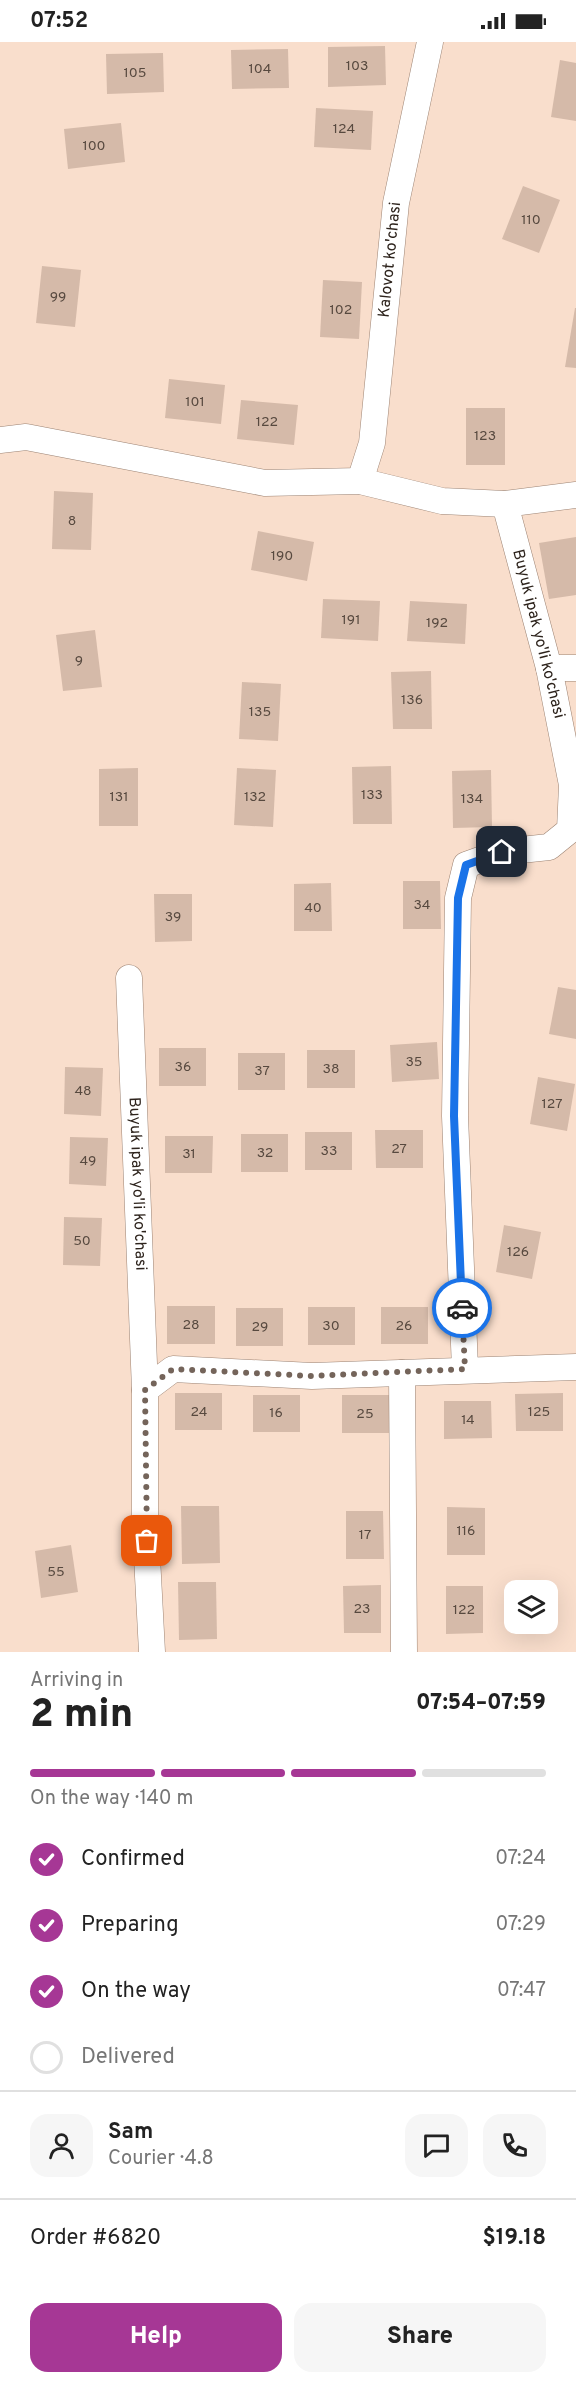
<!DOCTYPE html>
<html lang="en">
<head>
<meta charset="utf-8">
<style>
	:root { --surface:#fff; --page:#f6f6f6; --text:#222; --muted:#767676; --line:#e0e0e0; --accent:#a63795 }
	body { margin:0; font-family:Overpass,sans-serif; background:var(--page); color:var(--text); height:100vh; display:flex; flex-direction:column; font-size:22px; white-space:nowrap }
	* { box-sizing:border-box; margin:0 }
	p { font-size:20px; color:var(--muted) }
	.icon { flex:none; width:33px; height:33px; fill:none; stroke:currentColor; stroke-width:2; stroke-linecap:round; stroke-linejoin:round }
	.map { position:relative; height:1610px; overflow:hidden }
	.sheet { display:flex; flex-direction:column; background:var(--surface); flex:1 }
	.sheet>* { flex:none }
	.buttons { position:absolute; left:504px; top:1538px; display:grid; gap:12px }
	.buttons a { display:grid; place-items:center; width:54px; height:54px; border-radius:12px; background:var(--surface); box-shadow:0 6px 24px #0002; font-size:30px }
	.pin { position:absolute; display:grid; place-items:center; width:51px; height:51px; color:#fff; margin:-26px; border-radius:12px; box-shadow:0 3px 9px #0006 }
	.courier { position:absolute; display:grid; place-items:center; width:60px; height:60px; margin:-30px; border:4px solid #1a73e8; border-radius:50%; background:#fff; color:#222; box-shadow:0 2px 8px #0007 }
	.headline em { font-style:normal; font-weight:800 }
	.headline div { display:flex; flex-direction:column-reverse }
	.headline { display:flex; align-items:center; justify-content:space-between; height:102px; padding:0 30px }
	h1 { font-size:39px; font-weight:800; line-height:45px }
	.bar { display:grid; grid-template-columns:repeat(4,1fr); gap:9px 6px; align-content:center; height:72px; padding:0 30px }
	.bar i { height:8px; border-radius:4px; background:var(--line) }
	.bar .active { background:var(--accent) }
	.bar p { grid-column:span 4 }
	.line { display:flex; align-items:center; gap:15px; padding:0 30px; border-top:2px solid var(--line) }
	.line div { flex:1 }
	.round { display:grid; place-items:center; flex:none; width:63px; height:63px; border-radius:18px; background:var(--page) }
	ol { padding:0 30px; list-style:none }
	li { display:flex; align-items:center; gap:18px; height:66px }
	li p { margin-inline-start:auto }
	li .icon { padding:6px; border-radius:50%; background:var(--accent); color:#fff; stroke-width:4 }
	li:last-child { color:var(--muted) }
	li i { width:33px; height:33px; border:3px solid var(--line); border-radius:50% }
	.button { display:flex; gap:12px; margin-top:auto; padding:12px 30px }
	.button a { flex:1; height:69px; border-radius:18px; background:var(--accent); color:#fff; font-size:24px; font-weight:800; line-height:69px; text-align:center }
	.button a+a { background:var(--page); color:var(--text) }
	.status { display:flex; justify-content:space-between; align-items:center; height:42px; padding:0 30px; background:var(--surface); direction:ltr }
	.status svg { height:16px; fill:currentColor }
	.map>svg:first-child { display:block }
	.building { fill:#d5baa9 }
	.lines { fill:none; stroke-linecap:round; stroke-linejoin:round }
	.minor-casing { stroke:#9c8373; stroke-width:27 }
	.minor { stroke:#fff; stroke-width:26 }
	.done { stroke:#74645a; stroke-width:6; stroke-dasharray:0 10.8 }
	.route { stroke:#1a73e8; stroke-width:8 }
	.labels { text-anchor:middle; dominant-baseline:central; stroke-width:6; stroke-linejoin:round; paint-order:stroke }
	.number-label { font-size:14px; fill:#57493f }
	.street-label { font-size:16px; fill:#2d231c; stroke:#fff }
</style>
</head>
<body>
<div class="status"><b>07:52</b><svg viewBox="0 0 49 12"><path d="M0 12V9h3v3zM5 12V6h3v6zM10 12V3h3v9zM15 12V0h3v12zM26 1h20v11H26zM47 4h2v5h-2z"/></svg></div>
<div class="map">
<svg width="576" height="1610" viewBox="0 0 576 1610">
	<rect width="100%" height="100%" fill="#f9decc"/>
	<g class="building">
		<path d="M385 4 386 43 328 45V5Z"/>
		<path d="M288 7 289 46 232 47 231 8Z"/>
		<path d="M163 11 164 50 107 52 106 12Z"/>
		<path d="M560 18 576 21V79L551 75Z"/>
		<path d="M316 66 373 69 371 108 314 105Z"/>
		<path d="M121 81 125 120 68 127 64 87Z"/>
		<path d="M523 144 560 158 539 211 502 197Z"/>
		<path d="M42 224 81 228 75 285 36 281Z"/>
		<path d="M323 238 362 240 359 297 320 295Z"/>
		<path d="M575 266H576V326L565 325Z"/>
		<path d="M169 337 225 343 221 382 165 376Z"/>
		<path d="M241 358 298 363 294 403 237 397Z"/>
		<rect x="466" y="366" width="39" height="57"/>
		<path d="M54 449 93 451 91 508 52 507Z"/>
		<path d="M258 489 314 500 307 539 251 528Z"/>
		<path d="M576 495V553L549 557 539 501Z"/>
		<path d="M323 557 380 559 378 599 321 596Z"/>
		<path d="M410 559 467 562 465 602 407 599Z"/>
		<path d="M95 588 102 645 63 649 56 593Z"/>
		<path d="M431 629 432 687H393L391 630Z"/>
		<path d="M242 640 281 642 278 699 239 697Z"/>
		<path d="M391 724 392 782H353L352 725Z"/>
		<path d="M138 726V784H99V727Z"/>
		<path d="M237 726 276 728 273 785 234 783Z"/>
		<path d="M491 728 492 785 453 786 452 729Z"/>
		<path d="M403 839H440L441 887H403Z"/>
		<path d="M331 841 332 889H294V842Z"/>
		<path d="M154 852H192V899L155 900Z"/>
		<path d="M558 945 576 948V997L549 992Z"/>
		<path d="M437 1000 439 1037 392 1040 390 1003Z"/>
		<rect x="159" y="1006" width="47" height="38"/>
		<rect x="307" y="1008" width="48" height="38"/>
		<rect x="238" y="1011" width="47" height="37"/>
		<path d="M65 1025 103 1026 101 1074 64 1072Z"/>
		<path d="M538 1035 575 1042 567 1089 530 1082Z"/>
		<path d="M375 1088H423V1126H376Z"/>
		<rect x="305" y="1090" width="47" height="38"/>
		<rect x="241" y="1092" width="47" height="38"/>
		<path d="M165 1094H213L212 1131H165Z"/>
		<path d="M70 1095 108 1096 106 1144 69 1142Z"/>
		<path d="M64 1175 102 1176 100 1224 63 1223Z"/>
		<path d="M504 1183 541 1190 532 1237 496 1230Z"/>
		<rect x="167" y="1264" width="48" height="38"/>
		<rect x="308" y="1265" width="47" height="38"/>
		<rect x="381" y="1265" width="47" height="37"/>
		<rect x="236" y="1266" width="47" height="38"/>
		<rect x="175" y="1351" width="47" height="37"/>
		<path d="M563 1351V1389H516L515 1352Z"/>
		<rect x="253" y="1353" width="47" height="37"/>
		<rect x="342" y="1353" width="47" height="38"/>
		<path d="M444 1359H491L492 1396 444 1397Z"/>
		<path d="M181 1464H219L220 1521 182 1522Z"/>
		<path d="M447 1465 485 1466V1513H447Z"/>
		<path d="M346 1469H383L384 1517H346Z"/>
		<path d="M71 1503 78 1550 41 1556 35 1509Z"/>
		<path d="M178 1540H216L217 1597 179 1598Z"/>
		<path d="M381 1543V1591H344L343 1544Z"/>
		<path d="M446 1544H483V1591L446 1592Z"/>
	</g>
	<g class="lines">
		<g class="minor-casing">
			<g id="minor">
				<path d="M0 398 26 395 265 441 360 439 442 459 505 462 576 453"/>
				<path id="s1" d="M360 439 372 401 396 161 430 0"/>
				<path d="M549 626H576"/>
				<path id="s2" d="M129 936 145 1348"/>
				<path d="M465 1327 455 1074 458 856 466 823 502 810 549 805 570 788 572 743 549 626 505 462"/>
				<path d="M402 1331 404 1610"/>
				<path d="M152 1610 145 1477V1348L173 1327 312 1334 576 1325"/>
			</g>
		</g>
		<use href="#minor" class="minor"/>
	</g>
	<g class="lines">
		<path class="done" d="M147 1499 145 1348 173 1327 312 1334 465 1327 462 1266"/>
		<path class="route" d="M462 1266 454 1074 458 856 466 823 502 810"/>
	</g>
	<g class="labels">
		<g class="number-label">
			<text x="357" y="24">103</text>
			<text x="260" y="27">104</text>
			<text x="135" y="31">105</text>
			<text x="344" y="87">124</text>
			<text x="94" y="104">100</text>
			<text x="531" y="178">110</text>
			<text x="58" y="255">99</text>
			<text x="341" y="268">102</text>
			<text x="195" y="360">101</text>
			<text x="267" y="380">122</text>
			<text x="485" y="394">123</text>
			<text x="72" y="479">8</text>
			<text x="282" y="514">190</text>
			<text x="351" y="578">191</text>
			<text x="437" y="581">192</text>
			<text x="79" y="619">9</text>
			<text x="412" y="658">136</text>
			<text x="260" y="670">135</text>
			<text x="372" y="753">133</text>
			<text x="119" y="755">131</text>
			<text x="255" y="755">132</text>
			<text x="472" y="757">134</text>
			<text x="422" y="863">34</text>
			<text x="313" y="866">40</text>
			<text x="173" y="875">39</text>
			<text x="414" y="1020">35</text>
			<text x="183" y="1025">36</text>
			<text x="331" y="1027">38</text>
			<text x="262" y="1029">37</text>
			<text x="83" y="1049">48</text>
			<text x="552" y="1062">127</text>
			<text x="399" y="1107">27</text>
			<text x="329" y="1109">33</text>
			<text x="265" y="1111">32</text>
			<text x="189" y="1112">31</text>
			<text x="88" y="1119">49</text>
			<text x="82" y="1199">50</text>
			<text x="518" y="1210">126</text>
			<text x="191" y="1283">28</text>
			<text x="331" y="1284">30</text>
			<text x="404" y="1284">26</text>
			<text x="260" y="1285">29</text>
			<text x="199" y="1370">24</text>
			<text x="539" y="1370">125</text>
			<text x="276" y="1371">16</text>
			<text x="365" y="1372">25</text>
			<text x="468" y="1378">14</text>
			<text x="466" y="1489">116</text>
			<text x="365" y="1493">17</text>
			<text x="56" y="1530">55</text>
			<text x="362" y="1567">23</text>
			<text x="464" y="1568">122</text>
		</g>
		<g class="street-label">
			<text stroke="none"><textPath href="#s1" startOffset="224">Kalovot ko'chasi</textPath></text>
			<text transform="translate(538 592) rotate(76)">Buyuk ipak yo'li ko'chasi</text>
			<text stroke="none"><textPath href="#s2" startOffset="206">Buyuk ipak yo'li ko'chasi</textPath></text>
		</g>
	</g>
</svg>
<div class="buttons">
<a><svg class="icon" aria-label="layers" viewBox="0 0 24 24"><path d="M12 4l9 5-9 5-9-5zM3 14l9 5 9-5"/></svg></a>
</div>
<div class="pin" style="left:147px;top:1499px;background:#ea580c"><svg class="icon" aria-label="bag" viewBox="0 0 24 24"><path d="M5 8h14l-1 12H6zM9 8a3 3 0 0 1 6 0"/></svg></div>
<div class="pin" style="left:502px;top:810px;background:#1f2937"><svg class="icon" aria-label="home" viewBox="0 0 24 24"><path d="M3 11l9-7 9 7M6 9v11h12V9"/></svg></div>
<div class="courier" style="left:462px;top:1266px"><svg class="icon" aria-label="car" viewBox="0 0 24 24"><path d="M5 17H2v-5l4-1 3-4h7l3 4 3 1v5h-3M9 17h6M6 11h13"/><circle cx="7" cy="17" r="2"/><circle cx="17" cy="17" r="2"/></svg></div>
</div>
<section class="sheet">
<div class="headline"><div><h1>2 min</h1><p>Arriving in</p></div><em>07:54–07:59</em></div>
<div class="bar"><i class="active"></i><i class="active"></i><i class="active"></i><i></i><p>On the way · 140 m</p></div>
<ol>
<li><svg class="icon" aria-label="check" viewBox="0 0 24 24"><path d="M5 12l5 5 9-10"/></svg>Confirmed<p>07:24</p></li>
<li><svg class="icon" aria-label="check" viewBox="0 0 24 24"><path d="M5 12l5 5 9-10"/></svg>Preparing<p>07:29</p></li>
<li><svg class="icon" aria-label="check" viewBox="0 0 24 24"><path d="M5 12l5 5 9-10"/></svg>On the way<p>07:47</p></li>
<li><i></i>Delivered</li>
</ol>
<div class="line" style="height:108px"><a class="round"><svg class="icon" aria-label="person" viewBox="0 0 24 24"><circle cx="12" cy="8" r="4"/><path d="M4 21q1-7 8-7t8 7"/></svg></a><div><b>Sam</b><p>Courier · 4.8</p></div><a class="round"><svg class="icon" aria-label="chat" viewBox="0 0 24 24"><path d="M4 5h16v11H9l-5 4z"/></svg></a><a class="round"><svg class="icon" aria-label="phone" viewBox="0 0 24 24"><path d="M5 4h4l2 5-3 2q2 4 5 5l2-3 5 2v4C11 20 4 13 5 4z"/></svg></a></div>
<div class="line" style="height:78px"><div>Order #6820</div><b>$19.18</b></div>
<div class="button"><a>Help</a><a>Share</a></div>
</section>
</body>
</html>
